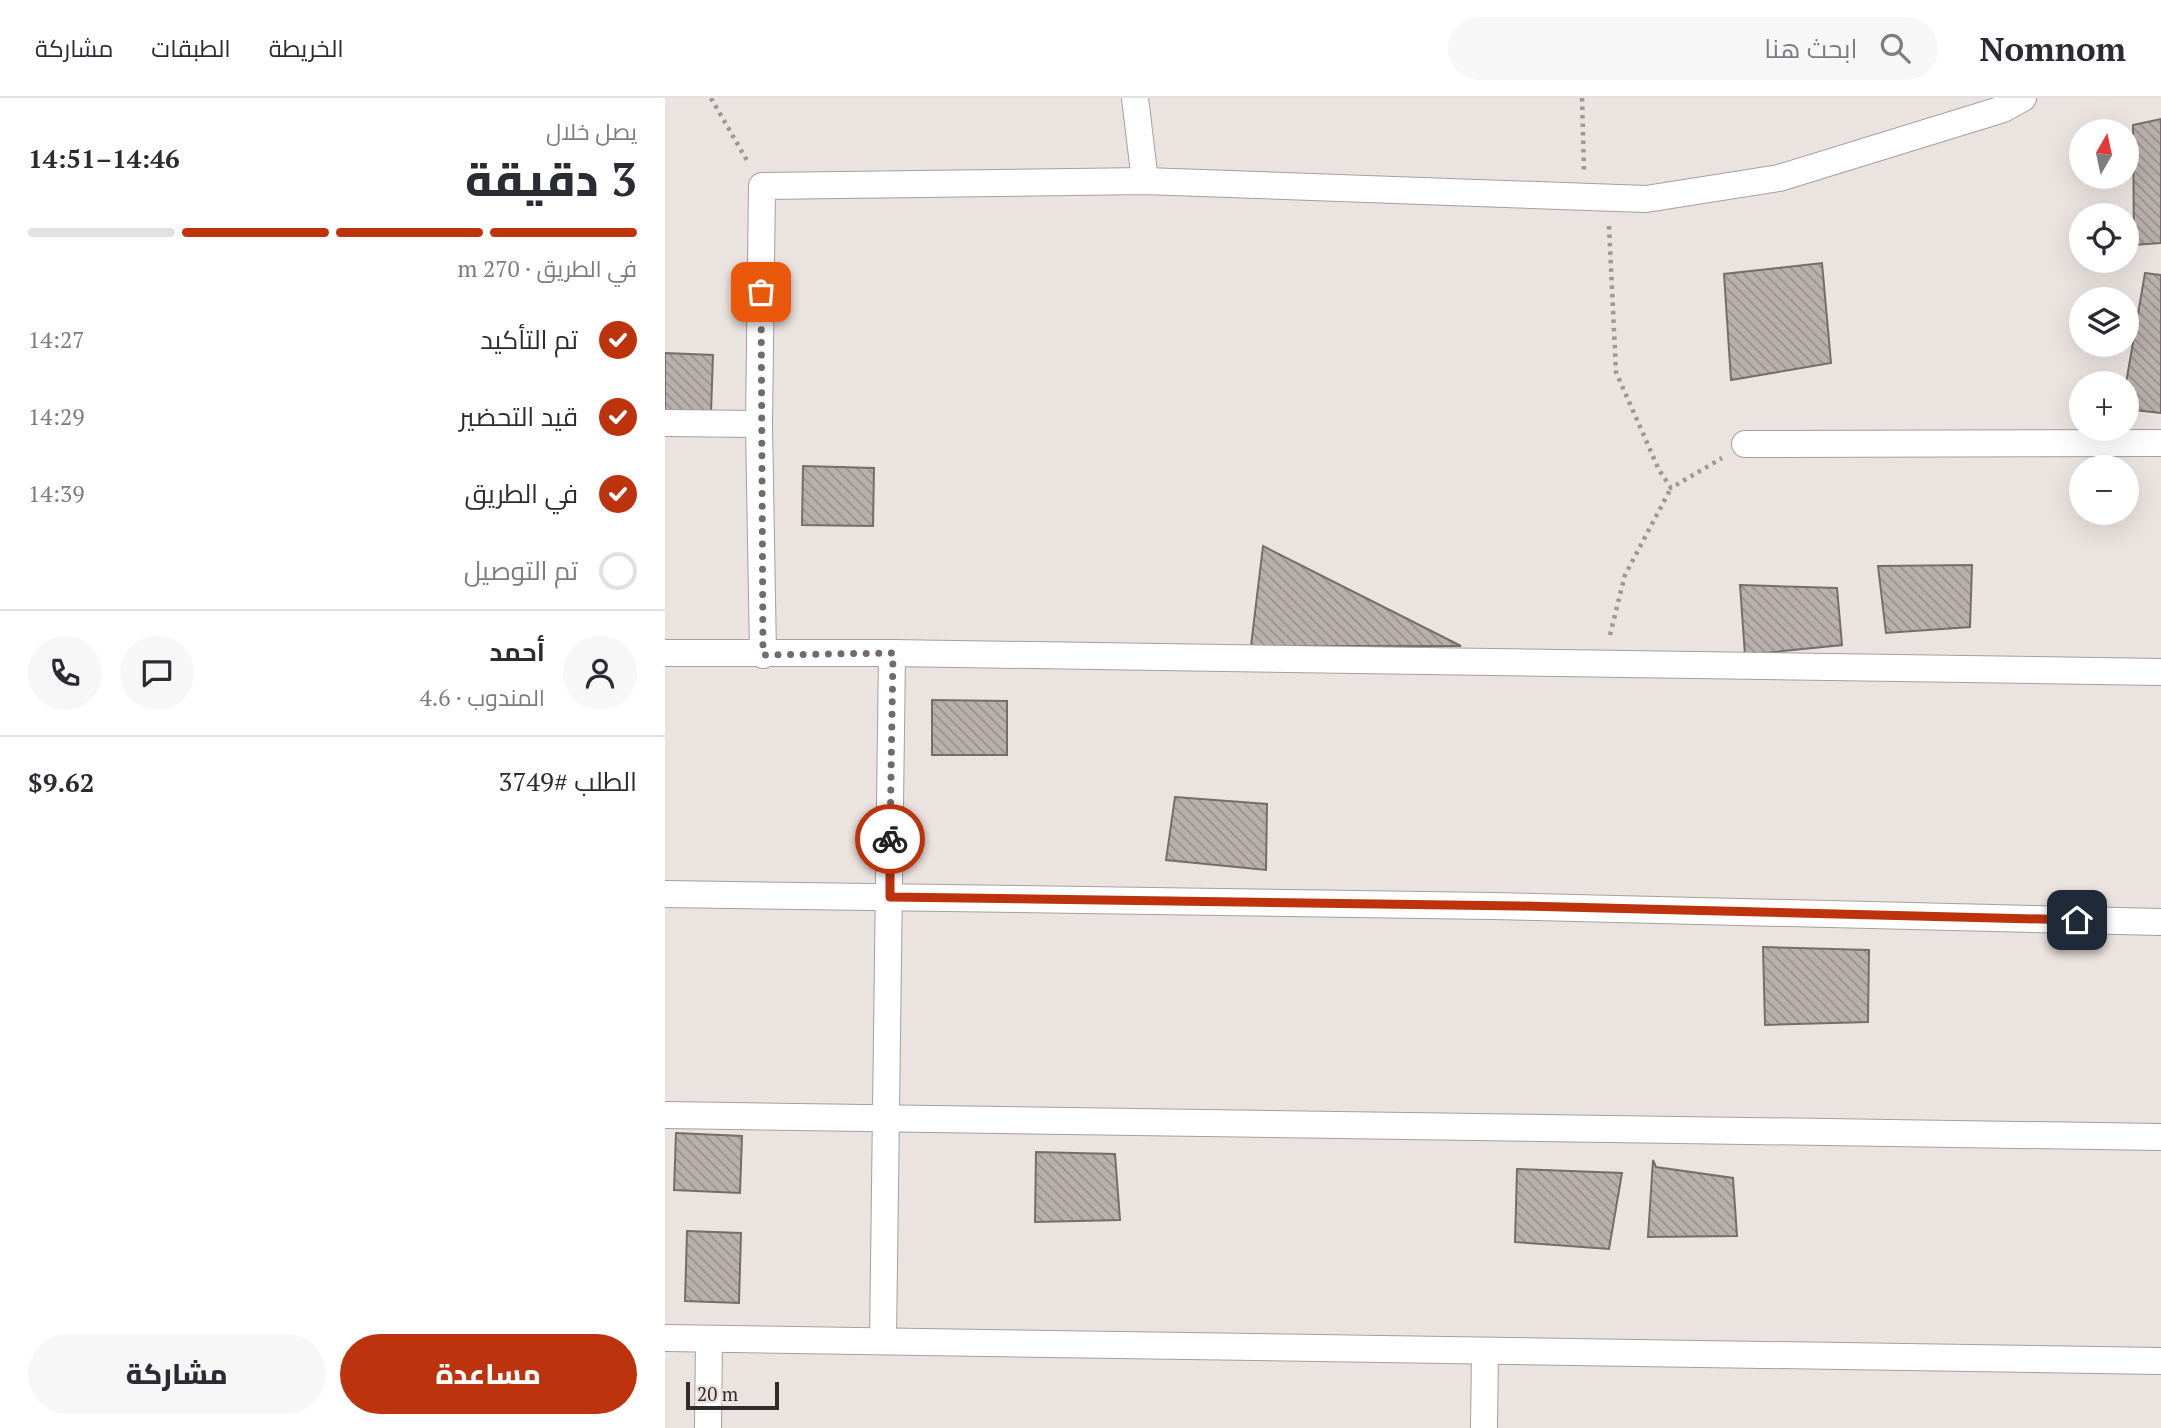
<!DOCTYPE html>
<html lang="ar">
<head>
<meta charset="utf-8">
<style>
	:root { --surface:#fff; --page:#f7f7f7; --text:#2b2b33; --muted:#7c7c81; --line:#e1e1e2; --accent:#bd330e }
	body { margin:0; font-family:"PT Serif",Cairo,serif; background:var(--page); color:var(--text); direction:rtl; height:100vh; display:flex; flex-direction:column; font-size:26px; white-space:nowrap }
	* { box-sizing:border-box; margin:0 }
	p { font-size:23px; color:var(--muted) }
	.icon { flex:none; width:38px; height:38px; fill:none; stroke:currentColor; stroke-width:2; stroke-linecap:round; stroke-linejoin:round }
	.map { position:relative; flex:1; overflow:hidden; direction:ltr }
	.drawer { display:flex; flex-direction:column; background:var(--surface); width:665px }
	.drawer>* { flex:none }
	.needle { width:46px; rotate:9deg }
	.buttons { position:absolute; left:1404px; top:21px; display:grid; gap:14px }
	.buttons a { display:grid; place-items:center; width:70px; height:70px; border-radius:50%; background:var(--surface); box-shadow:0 7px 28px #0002; font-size:35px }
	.scale { position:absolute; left:21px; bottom:18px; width:93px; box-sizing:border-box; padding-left:7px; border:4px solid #2f2c2b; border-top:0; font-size:19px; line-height:24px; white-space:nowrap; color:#2f2c2b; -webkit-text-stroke:5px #ebe3e0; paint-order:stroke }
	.pin { position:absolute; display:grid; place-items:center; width:60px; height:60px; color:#fff; margin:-30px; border-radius:14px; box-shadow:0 4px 10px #0006 }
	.courier { position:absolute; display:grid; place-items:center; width:70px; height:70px; margin:-35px; border:5px solid #bd330e; border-radius:50%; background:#fff; color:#222; box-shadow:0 2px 9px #0007 }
	.headline em { font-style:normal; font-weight:800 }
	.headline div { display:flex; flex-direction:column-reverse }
	.headline { display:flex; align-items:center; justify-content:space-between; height:119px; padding:0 28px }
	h1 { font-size:46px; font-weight:800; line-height:52px }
	.bar { display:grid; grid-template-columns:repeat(4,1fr); gap:10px 7px; align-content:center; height:84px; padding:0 28px }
	.bar i { height:9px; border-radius:5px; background:var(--line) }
	.bar .on { background:var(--accent) }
	.bar p { grid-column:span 4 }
	.line { display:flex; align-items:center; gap:18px; padding:0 28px; border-top:2px solid var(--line) }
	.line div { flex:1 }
	.round { display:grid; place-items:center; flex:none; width:74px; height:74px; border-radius:37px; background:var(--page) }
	ol { padding:0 28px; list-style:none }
	li { display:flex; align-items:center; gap:21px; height:77px }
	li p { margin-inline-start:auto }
	li .icon { padding:7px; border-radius:50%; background:var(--accent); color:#fff; stroke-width:4 }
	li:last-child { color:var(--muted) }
	li i { width:38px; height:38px; border:4px solid var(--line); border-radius:50% }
	.button { display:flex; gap:14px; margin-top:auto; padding:14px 28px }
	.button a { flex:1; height:80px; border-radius:42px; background:var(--accent); color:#fff; font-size:28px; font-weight:800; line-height:80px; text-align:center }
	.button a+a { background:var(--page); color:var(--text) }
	header { display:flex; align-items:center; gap:42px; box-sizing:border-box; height:98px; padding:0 35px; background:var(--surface); border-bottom:2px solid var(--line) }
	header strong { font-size:33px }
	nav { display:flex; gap:38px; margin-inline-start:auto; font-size:24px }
	.search { width:490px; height:63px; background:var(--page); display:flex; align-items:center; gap:18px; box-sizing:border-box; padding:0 24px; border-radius:38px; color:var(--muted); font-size:26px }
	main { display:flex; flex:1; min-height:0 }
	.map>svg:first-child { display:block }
	.building { fill:url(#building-back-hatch); stroke:#756d6c; stroke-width:2 }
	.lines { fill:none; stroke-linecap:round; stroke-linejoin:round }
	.street-casing { stroke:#a79f9d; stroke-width:28 }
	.path { stroke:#9d9795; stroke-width:4.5; stroke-dasharray:3.5 5; stroke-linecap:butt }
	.street { stroke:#fff; stroke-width:26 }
	.done { stroke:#716c6a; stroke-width:7; stroke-dasharray:0 12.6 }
	.route { stroke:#bd330e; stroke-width:9 }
</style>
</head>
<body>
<header>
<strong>Nomnom</strong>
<div class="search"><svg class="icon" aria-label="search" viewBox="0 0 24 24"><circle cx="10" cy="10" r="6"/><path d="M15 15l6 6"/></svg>ابحث هنا</div>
<nav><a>الخريطة</a><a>الطبقات</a><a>مشاركة</a></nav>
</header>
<main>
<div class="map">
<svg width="1496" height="1330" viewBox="0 0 1496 1330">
	<defs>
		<pattern id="building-back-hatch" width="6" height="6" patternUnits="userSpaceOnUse" patternTransform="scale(1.75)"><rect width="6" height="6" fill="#b9b0ae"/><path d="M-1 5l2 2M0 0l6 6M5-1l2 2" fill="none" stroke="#978f8e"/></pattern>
	</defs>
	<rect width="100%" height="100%" fill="#ebe3e0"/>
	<g class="building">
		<path d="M1496 21V145L1469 147 1468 27Z"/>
		<path d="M1157 165 1166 265 1066 282 1059 176Z"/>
		<path d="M1480 175 1496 177V315L1461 311V285Z"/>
		<path d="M0 255 48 257 46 315 0 314Z"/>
		<path d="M138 368 209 370 208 428 137 427Z"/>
		<path d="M598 448 796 548H586Z"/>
		<path d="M1307 467 1305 529 1221 535 1213 468Z"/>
		<path d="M1075 487 1172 490 1177 547 1080 557Z"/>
		<path d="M267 602 342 603V657H267Z"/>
		<path d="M510 699 602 706 601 772 501 762Z"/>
		<path d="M1098 849 1204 852 1203 924 1100 927Z"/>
		<path d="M11 1035 77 1038 75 1095 9 1092Z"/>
		<path d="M371 1054 450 1056 455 1122 370 1124Z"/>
		<path d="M988 1062 991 1069 1068 1080 1072 1138 983 1139Z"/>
		<path d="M852 1071 957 1075 944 1151 850 1144Z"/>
		<path d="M22 1133 76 1135 74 1205 20 1203Z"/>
	</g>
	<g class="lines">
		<g class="street-casing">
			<g id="street">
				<path d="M470 0 480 83"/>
				<path d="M0 325 94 326"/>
				<path d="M1080 346 1496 345"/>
				<path d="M0 555H227L1496 574"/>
				<path d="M98 557 94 326 97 88 480 83 981 101 1114 80 1338 11 1358 0"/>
				<path d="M0 796 827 808 1496 824"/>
				<path d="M0 1017 1496 1039"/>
				<path d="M0 1240 1496 1263"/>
				<path d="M218 1243 227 555"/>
				<path d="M43 1330 44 1241"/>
				<path d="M819 1330 820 1253"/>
			</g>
		</g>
		<g class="path">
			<path d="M46 0 84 66"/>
			<path d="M917 0 919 73"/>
			<path d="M944 128 951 274 994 372 1006 390 1057 360"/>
			<path d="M945 537 960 477 1006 390"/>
		</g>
		<use href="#street" class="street"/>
	</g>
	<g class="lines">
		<path class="done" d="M96 194 98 557 228 555 225 741"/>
		<path class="route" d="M225 741V799L855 808 1412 822"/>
	</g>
</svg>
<div class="buttons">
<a><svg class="needle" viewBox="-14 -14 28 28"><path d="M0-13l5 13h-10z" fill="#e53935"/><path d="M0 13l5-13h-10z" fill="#7c7c81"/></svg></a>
<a><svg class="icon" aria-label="locate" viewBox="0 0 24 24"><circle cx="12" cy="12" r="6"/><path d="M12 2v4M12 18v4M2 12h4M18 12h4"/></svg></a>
<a><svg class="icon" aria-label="layers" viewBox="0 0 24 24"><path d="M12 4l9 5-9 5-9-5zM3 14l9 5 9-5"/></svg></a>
<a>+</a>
<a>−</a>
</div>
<div class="scale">20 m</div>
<div class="pin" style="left:96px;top:194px;background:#ea580c"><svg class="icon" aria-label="bag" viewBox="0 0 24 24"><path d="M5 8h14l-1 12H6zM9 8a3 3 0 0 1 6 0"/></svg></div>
<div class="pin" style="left:1412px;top:822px;background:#1f2937"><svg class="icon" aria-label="home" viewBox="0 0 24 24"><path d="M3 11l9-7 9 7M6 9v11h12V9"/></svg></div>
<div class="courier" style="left:225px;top:741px"><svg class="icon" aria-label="bike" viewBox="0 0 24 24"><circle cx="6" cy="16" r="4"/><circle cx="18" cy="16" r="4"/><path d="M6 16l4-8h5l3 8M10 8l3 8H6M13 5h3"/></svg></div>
</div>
<section class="drawer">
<div class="headline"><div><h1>3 دقيقة</h1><p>يصل خلال</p></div><em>14:46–14:51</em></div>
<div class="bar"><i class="on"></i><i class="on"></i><i class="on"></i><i></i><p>في الطريق · 270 m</p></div>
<ol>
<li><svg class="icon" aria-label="check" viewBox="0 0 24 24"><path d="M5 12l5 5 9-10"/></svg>تم التأكيد<p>14:27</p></li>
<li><svg class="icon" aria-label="check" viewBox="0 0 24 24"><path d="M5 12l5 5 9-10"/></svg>قيد التحضير<p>14:29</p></li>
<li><svg class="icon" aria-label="check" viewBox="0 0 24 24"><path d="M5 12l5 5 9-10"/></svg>في الطريق<p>14:39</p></li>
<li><i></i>تم التوصيل</li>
</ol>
<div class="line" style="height:126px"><a class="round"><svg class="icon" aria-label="person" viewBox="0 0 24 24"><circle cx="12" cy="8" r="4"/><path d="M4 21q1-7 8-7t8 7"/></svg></a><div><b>أحمد</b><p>المندوب · 4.6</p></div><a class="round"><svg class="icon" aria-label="chat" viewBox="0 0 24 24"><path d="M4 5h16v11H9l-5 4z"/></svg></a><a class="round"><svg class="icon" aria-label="phone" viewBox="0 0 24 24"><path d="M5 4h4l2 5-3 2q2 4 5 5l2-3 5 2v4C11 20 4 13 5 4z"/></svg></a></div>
<div class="line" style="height:91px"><div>الطلب #3749</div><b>$9.62</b></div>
<div class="button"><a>مساعدة</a><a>مشاركة</a></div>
</section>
</main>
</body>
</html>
